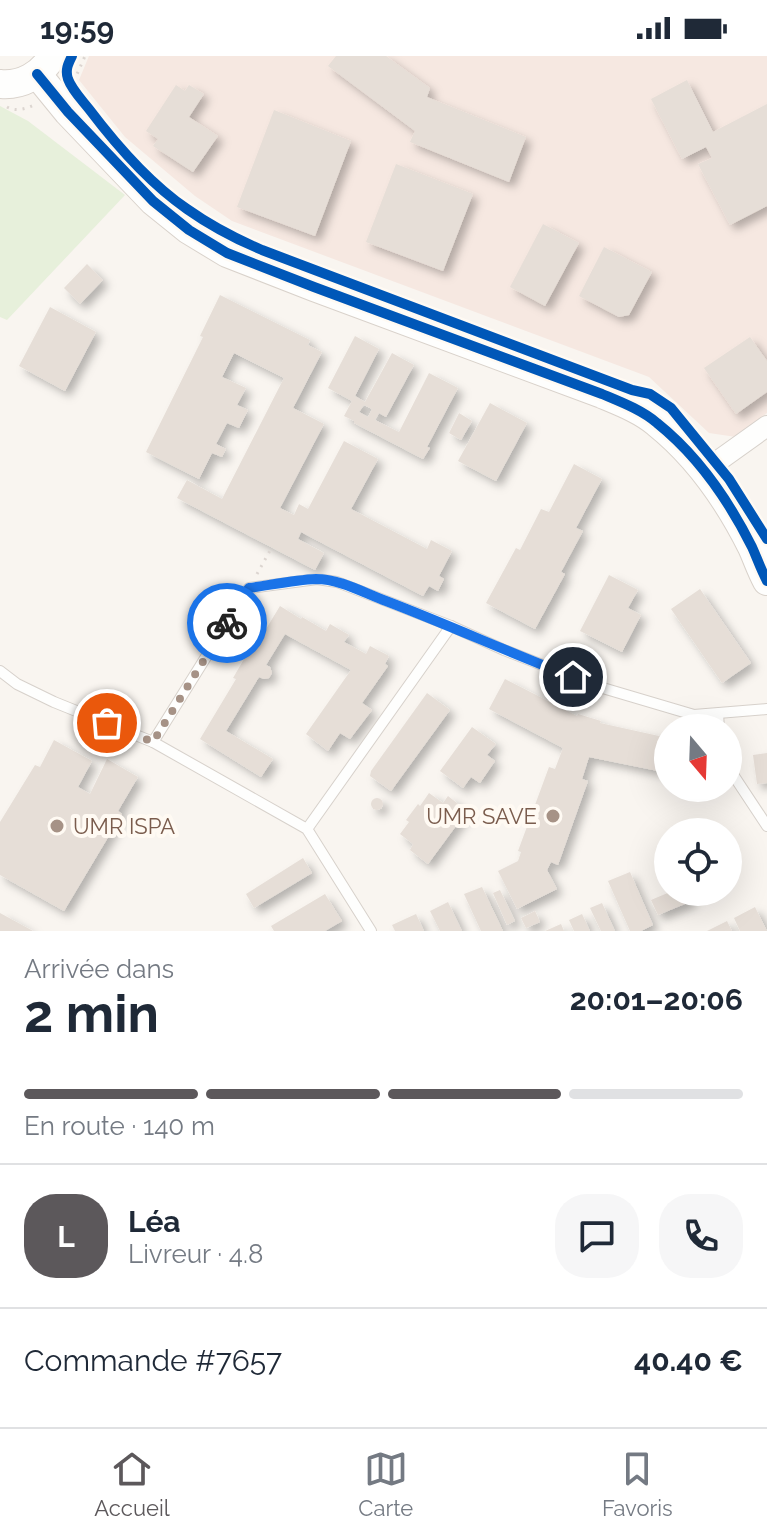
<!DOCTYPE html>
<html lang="fr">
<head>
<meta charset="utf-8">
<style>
	:root { --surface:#fff; --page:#f6f6f7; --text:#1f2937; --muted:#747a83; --line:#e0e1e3; --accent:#5c585b }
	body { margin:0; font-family:Raleway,sans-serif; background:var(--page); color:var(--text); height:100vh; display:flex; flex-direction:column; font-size:30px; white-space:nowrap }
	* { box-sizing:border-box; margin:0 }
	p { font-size:26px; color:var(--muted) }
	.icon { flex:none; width:44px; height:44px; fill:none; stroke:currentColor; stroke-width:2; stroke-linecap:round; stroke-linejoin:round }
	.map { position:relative; height:875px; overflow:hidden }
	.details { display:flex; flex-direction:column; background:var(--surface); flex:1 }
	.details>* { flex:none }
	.needle { width:52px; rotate:161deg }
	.buttons { position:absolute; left:654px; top:658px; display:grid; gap:16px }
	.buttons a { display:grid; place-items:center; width:88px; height:88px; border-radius:50%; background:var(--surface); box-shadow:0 8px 32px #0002; font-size:40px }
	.pin { position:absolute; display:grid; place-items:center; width:68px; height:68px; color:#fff; margin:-34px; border:4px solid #fff; border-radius:50%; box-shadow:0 2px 8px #0007 }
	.courier { position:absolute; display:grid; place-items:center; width:80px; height:80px; margin:-40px; border:6px solid #1a73e8; border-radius:50%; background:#fff; color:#222; box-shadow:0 2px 10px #0007 }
	.summary em { font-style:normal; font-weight:700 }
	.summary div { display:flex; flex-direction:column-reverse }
	.summary { display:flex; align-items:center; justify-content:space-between; height:136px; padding:0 24px }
	h1 { font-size:52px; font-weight:700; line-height:60px }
	.bar { display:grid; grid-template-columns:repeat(4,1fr); gap:12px 8px; align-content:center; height:96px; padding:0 24px }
	.bar i { height:10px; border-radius:6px; background:var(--line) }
	.bar .active { background:var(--accent) }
	.bar p { grid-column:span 4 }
	.line { display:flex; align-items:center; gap:20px; padding:0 24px; border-top:2px solid var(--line) }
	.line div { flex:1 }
	.round { display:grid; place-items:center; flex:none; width:84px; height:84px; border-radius:32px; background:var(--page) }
	.status { display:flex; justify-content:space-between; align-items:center; height:56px; padding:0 40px; background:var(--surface); direction:ltr }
	.status svg { height:22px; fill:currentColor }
	.menu { display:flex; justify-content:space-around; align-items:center; height:112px; border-top:2px solid var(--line); background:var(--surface); font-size:22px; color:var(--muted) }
	.menu a { display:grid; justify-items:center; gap:4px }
	.menu .active { color:var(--accent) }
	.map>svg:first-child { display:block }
	.commercial { fill:#f6e8e1 }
	.green { fill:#e7f0db }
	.building { fill:#e6ded7; fill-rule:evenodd; filter:url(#shadow) }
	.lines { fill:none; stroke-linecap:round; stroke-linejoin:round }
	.lane-casing { stroke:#d7d1cb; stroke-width:12 }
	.street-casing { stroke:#d7d1cb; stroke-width:22 }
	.secondary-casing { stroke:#d9d2cb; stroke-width:30 }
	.path { stroke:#dcd5d0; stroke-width:3; stroke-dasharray:2 6; stroke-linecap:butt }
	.lane { stroke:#fefefd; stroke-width:10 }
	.street { stroke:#fefefd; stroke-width:20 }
	.secondary { stroke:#fefefd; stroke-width:28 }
	.cycleway-casing { stroke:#fffaf3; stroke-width:15 }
	.cycleway { stroke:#0057b8; stroke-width:10 }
	.done { stroke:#a69286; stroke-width:8; stroke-dasharray:0 14.4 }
	.route { stroke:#1a73e8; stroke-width:10 }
	.poi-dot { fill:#a69286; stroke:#fffaf3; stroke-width:3 }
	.labels { text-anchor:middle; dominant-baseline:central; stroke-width:8; stroke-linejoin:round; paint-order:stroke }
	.poi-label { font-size:22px; fill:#7a5c4d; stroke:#fffaf3; text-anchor:end }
</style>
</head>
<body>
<div class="status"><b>19:59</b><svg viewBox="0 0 49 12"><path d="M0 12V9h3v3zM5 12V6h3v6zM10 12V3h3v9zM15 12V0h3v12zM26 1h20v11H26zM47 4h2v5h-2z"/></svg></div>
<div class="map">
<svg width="767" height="875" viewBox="0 0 767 875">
	<defs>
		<filter id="shadow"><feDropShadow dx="5.5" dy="5.5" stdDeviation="4" flood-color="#0004"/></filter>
	</defs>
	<rect width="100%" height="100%" fill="#f9f5f0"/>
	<path class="commercial" d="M89 0H767V357L736 381 709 377 649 321 232 165 195 140 125 81 79 24Z"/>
	<path class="green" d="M0 50 28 65 125 139 7 264 0 261Z"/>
	<g class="building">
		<path d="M336 0H386L430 32 427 41 526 81 509 126 410 86 415 75 328 10Z"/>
		<path d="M687 24 713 76 767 48V150L730 169 698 108 712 102 706 91 682 103 651 43Z"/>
		<path d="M176 29 185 35 189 29 204 38 189 61 218 80 193 116 153 90 158 83 146 75Z"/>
		<path d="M274 54 351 85 315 180 237 151Z"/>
		<path d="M396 108 473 138 443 215 366 186Z"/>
		<path d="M543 168 579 187 545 250 510 231Z"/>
		<path d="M604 191 652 216 629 259 619 261 579 240Z"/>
		<path d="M87 208 103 224 80 248 64 232Z"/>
		<path d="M220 239 310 284 308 289 322 296 293 352 324 368 280 452 294 459 299 448 308 453 344 385 378 403 351 453 427 493 431 484 452 495 439 520 444 523 438 535 429 530 423 540 301 476 298 483 324 497 315 514 177 442 187 424 222 443 284 322 234 297 222 321 246 332 237 349 248 354 239 372 227 367 216 388 226 393 222 401 212 397 199 423 146 396 203 281 200 280Z"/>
		<path d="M50 251 96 276 65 335 19 310Z"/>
		<path d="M355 280 379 293 355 340 365 346 392 297 414 309 386 361 379 357 375 364 399 376 429 317 458 332 427 391 430 392 423 403 354 367V365L344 360 352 345 328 332ZM364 349 372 353 368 361 359 356Z"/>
		<path d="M750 281 767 305V336L736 358 704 312Z"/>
		<path d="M490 347 527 367 496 425 458 405Z"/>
		<path d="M459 357 472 365 461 384 449 377Z"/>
		<path d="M574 408 602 423 576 472 583 475 561 516 565 518 535 573 486 547 516 492 520 494 541 453 549 456Z"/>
		<path d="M609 519 638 534 628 552 641 559 622 596 580 575Z"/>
		<path d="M700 533 751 607 722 627 671 553Z"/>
		<path d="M280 550 301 563 302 561 326 575 330 568 349 579 344 586 366 598 370 590 389 600 385 608 388 610 362 647 372 654 350 683 340 677 328 695 306 678 351 614 285 578 266 609 270 611 272 617 269 622 264 623 259 621 226 675 273 703 261 721 200 683 236 623 233 622 254 586 257 588Z"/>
		<path d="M505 623 577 660 578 658 601 665 600 667 668 682V717L589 701 582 723 588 725 558 809 551 806 547 814 557 833 517 853 498 815 518 805 521 796 518 795 549 711 555 713 563 692 489 653Z"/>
		<path d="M427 637 450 654 391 735 370 720 371 715Z"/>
		<path d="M472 671 496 688 487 699 495 705 480 727 471 721 463 732 440 715Z"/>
		<path d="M54 684 92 705 78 731 90 738 107 703 138 721 118 755 122 758 64 855 0 819V766L35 709 40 711Z"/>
		<path d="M767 697V727L757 728 753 699Z"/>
		<path d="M429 737 443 747 448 740 467 755 428 808 410 794 413 788 400 778 409 766 406 764 418 748 420 750Z"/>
		<circle cx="377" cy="748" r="6"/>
		<path d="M303 802 312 817 254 852 246 838Z"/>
		<path d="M630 816 653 869 641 875H630L608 825Z"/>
		<path d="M482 831 503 875H481L464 838Z"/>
		<path d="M500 834 515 865 507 869 493 837Z"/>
		<path d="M670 836H688L692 845 658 859 651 844Z"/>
		<path d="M325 838 342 865 325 875H274L271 870Z"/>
		<path d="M448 846 462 875H440L430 855Z"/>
		<path d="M602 847 615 875H601L590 852Z"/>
		<path d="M755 851 767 875H740L734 862Z"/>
		<path d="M535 855 540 866 526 872 521 862Z"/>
		<path d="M0 857 33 875H0Z"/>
		<path d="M416 858 424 875H395L392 869Z"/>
		<path d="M582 858 590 875H574L569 864Z"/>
		<path d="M727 865 732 875H707Z"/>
		<path d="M561 868 564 875H545Z"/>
	</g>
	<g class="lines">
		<g class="lane-casing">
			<g id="lane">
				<path d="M0 615 17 628 54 646 153 686 307 773 371 875"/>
				<path d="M718 658 719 672"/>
				<path d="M153 686 249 532 317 523 337 526 451 570 504 594 596 630 694 659 767 653"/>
				<path d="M728 711 767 770"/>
				<path d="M307 773 451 570"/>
			</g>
		</g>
		<g class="street-casing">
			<path id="street" d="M704 415 767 370"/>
		</g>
		<g class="secondary-casing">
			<g id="secondary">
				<path d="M37 18 68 56 153 145 189 174 227 197 314 231 602 338C621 346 642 354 657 367 697 399 729 445 752 491 757 502 761 514 767 525"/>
				<path d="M0 28C21 30 42 19 52 0"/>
			</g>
		</g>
		<g class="path">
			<path d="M74 25 85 0"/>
			<path d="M7 51C16 56 25 53 34 49"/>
			<path d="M257 518 272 491"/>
		</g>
		<use href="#lane" class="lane"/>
		<use href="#street" class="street"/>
		<use href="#secondary" class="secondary"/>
		<g class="cycleway-casing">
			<g id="cycleway">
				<path d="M72 0C68 8 65 14 68 23 72 34 82 44 89 53 117 90 149 127 187 153 211 170 236 183 262 194L632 334 650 338 671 352 729 423 767 483"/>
				<path d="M37 18 68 56 153 145 189 174 227 197 314 231 602 338C621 346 642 354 657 367 697 399 729 445 752 491 757 502 761 514 767 525"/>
			</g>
		</g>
		<use href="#cycleway" class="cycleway"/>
	</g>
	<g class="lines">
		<path class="done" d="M107 667 153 686 227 567"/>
		<path class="route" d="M227 567 249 532C271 529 294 524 316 523 340 523 364 537 386 545 449 569 510 597 573 621"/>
	</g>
	<g class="poi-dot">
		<circle cx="553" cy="760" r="8"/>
		<circle cx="57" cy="770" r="8"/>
	</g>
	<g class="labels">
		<g class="poi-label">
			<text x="537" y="760">UMR SAVE</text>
			<text x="73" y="770" text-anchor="start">UMR ISPA</text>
		</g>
	</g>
</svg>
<div class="buttons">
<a><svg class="needle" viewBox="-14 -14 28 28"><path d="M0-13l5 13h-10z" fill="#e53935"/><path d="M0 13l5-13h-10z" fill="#747a83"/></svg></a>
<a><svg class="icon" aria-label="locate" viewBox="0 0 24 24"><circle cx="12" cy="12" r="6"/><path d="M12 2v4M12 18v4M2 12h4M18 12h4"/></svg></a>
</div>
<div class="pin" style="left:107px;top:667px;background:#ea580c"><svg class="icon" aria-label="bag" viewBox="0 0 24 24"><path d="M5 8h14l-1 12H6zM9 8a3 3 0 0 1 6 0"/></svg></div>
<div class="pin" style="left:573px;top:621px;background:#1f2937"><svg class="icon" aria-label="home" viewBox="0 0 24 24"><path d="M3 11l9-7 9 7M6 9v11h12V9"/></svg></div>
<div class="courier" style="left:227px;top:567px"><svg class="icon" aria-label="bike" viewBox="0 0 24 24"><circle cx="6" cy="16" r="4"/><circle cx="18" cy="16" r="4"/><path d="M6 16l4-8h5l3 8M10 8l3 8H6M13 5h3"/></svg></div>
</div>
<section class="details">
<div class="summary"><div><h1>2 min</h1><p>Arrivée dans</p></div><em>20:01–20:06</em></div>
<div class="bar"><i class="active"></i><i class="active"></i><i class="active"></i><i></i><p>En route · 140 m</p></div>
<div class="line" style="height:144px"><b class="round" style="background:var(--accent);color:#fff">L</b><div><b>Léa</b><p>Livreur · 4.8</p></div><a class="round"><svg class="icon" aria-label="chat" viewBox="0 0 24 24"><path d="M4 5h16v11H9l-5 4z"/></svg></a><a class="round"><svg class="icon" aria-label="phone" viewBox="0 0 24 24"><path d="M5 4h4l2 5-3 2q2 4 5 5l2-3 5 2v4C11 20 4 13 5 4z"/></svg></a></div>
<div class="line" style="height:104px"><div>Commande #7657</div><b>40.40 €</b></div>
</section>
<nav class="menu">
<a class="active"><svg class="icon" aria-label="home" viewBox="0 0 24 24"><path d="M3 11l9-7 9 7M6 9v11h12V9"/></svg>Accueil</a>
<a><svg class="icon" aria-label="map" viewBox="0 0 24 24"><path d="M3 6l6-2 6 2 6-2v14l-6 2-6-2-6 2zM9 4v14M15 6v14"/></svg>Carte</a>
<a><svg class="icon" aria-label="saved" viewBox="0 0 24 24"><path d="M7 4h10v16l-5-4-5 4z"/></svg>Favoris</a>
</nav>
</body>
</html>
